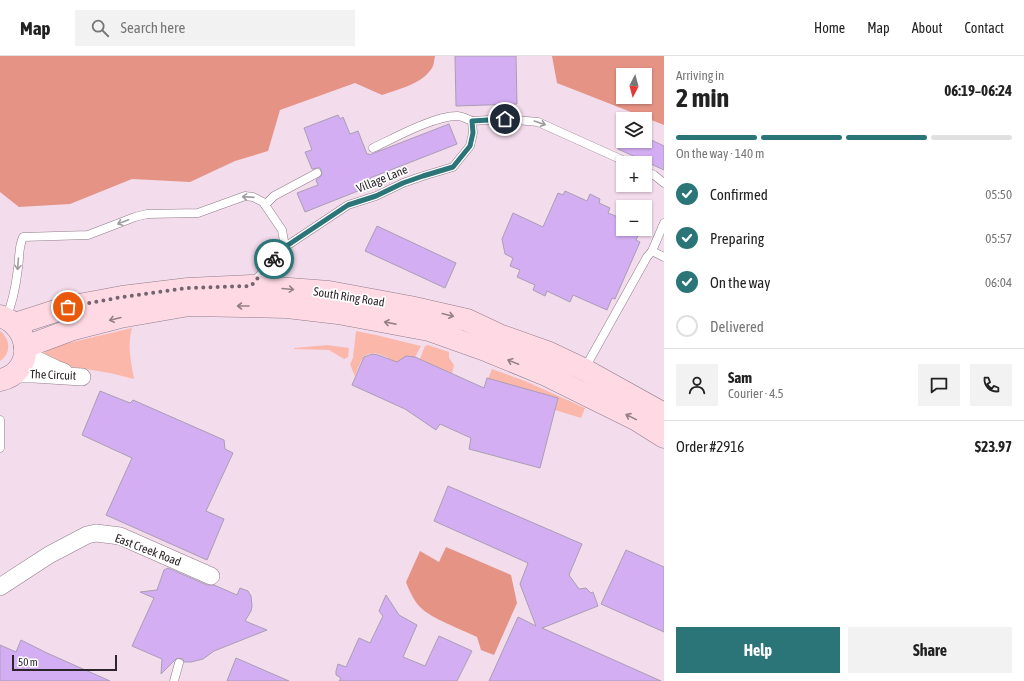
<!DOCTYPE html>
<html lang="en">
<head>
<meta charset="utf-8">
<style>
	:root { --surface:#fff; --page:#f2f2f2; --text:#222; --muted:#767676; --line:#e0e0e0; --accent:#2b7579 }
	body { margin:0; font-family:"Asap Condensed",sans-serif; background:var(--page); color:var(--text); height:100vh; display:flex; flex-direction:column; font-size:15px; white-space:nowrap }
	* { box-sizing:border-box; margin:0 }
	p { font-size:13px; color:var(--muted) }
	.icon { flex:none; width:22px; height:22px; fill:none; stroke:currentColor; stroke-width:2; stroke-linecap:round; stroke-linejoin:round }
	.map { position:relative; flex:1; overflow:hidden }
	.drawer { display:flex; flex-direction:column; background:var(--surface); width:360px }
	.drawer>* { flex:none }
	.needle { width:26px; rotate:186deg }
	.fabs { position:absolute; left:616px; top:12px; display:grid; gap:8px }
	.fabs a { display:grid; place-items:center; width:36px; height:36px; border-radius:0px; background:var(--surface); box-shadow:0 1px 3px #0004; font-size:20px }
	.scale { position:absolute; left:12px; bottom:10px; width:105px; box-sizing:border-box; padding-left:4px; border:2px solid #2d252b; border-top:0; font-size:11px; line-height:14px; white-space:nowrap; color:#2d252b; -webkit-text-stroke:3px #fff; paint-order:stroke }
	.pin { position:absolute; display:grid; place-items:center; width:34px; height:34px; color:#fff; margin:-17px; border:2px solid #fff; border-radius:50%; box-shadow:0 1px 4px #0007 }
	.courier { position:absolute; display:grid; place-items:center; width:40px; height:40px; margin:-20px; border:3px solid #2b7579; border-radius:50%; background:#fff; color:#222; box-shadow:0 1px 5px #0007 }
	.headline em { font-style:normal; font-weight:700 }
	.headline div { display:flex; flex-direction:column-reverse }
	.headline { display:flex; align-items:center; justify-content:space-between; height:68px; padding:0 12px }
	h1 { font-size:26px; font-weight:700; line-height:30px }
	.bar { display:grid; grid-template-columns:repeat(4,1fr); gap:6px 4px; align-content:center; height:48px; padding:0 12px }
	.bar i { height:5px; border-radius:3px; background:var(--line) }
	.bar .selected { background:var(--accent) }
	.bar p { grid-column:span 4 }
	.line { display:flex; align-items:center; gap:10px; padding:0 12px; border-top:1px solid var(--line) }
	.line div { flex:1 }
	.round { display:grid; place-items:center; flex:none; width:42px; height:42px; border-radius:0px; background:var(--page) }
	ol { padding:0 12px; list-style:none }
	li { display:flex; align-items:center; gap:12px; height:44px }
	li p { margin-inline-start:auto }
	li .icon { padding:4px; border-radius:50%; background:var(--accent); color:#fff; stroke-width:4 }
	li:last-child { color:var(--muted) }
	li i { width:22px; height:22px; border:2px solid var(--line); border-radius:50% }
	.cta { display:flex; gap:8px; margin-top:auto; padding:8px 12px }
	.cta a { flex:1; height:46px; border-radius:0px; background:var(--accent); color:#fff; font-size:16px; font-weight:700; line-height:46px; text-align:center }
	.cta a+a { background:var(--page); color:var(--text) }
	header { display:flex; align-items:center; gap:24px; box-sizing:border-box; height:56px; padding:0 20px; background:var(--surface); border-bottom:1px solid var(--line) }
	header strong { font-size:19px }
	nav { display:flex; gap:22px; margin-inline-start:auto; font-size:14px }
	.search { width:280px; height:36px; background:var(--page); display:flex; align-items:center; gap:10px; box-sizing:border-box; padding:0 14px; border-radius:0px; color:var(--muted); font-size:15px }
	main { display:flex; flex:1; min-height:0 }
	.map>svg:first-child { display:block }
	.green { fill:#fcb7ab }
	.forest { fill:#e59385; fill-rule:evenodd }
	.building { fill:#d4aef3; stroke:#a99eb3 }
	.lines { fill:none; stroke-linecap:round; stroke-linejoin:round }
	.lane-casing { stroke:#907c8a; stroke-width:9 }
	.street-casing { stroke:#907c8a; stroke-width:18 }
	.secondary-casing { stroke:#907c8a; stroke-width:23 }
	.lane { stroke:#fff; stroke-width:8 }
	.street { stroke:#fff; stroke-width:17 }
	.secondary { stroke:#ffdae5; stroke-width:22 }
	.oneway { stroke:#a09da0 }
	.oneway2 { stroke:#968088 }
	.done { stroke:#72656f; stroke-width:4; stroke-dasharray:0 7.2 }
	.route { stroke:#2b7579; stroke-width:5 }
	.labels { text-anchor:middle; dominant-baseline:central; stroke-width:3.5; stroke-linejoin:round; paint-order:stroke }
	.street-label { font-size:12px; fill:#2d252b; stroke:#fff }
</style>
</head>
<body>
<header>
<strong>Map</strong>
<div class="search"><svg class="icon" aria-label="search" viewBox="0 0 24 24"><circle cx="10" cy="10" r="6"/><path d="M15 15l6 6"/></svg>Search here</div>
<nav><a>Home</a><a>Map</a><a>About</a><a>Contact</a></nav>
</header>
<main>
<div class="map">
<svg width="664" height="625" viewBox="0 0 664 625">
	<rect width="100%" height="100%" fill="#f3dcec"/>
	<g class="green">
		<path d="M132 272C127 290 131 305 134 323L110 317 61 309 43 299 47 294 68 287Z"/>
		<path d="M0 275C11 283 11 298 0 305Z"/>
		<path d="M356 275 376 279 421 290 415 301 406 300 398 307C390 303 373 292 365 300 360 305 357 315 355 321L350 308 353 302Z"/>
		<path d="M327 289 349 292 348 301 344 303 329 294 294 293V292Z"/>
		<path d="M428 289 449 296V302L454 309 452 318 420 303 425 290Z"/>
		<path d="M492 313 525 325 585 352 581 362 555 354 558 342 488 323Z"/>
	</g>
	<g class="forest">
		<path d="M0 0H435C434 4 434 9 432 12 422 28 399 33 382 39L355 27 280 54 268 95 235 105 190 126 132 123 70 148 19 151 0 136Z"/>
		<path d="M552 0H664V69L557 27ZM623 19H645V41H623Z"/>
		<path d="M446 491 511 519 517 547 494 599 481 594 477 581C461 573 432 563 420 551 414 545 409 534 406 526L420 495 439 506Z"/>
	</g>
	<g class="building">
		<path d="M455 0H516L517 48 456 50Z"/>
		<path d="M338 59 340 63 343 61 350 78 358 75 367 98H369V99L449 68 457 88 370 122 373 129 305 156 297 137 318 129 316 124 321 120 322 117 320 112H317L312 113 305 96 312 94 304 72Z"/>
		<path d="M645 81 664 90V114L618 93 622 85H645Z"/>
		<path d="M565 135 587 145 590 138 600 143 599 147 610 152 608 157 623 163V173H641L636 184 640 186 615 243 612 242 607 254 573 239 570 246 547 235 545 240 533 234 535 229 517 221 520 214 510 210 513 202 505 198 502 183 513 157 543 171 558 137 563 139Z"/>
		<path d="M377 170 456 207 445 232 365 195Z"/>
		<path d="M372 298 378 299 397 306 406 300 415 301 484 332 487 322 558 342 540 412 469 393 471 382 440 368 436 374 405 353 352 329 364 301Z"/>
		<path d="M100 335 130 347 133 344 224 384 225 393 233 397 206 455 224 463 207 504 106 459 132 402 82 379Z"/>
		<path d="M448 430 582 488 569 519 579 533 586 532 591 537 593 536 598 550 542 572 661 625H489L518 561 536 570 520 528 528 507 434 465Z"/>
		<path d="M626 494 664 511V576L601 548Z"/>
		<path d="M168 512 207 529H214L237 539 240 532 248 535 251 540 252 550 251 555 245 565 267 574 214 595 203 603 191 606H184L183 603 177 602 161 618 162 603 132 590 154 542 140 536 157 534 164 514Z"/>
		<path d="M386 539 399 559 417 569 403 601 425 610 439 580 472 595 457 625H339L341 622 336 619V615L338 608 346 611 359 582 370 587 383 560 379 555Z"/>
		<path d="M21 584 47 597 110 625H0V589L16 596Z"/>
		<path d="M236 602 289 625H227Z"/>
	</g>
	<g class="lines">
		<g class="lane-casing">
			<g id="lane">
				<path d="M373 92C394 82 434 60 457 60 462 60 467 63 472 65"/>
				<path d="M645 115 654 119 664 127"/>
				<path d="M265 149 274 140 317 117"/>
				<path d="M652 195 664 201"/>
				<path d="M253 227 285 191 348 149 376 140 403 127 423 120 453 111 470 90 473 77 472 65 505 63 538 66 629 107"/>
				<path d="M6 262C13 246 16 229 18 212 20 199 18 193 23 181L88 179 135 161 147 158 198 157 245 140 253 141 263 146 282 174 285 191"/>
				<path d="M586 313 590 303 647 201 652 195 664 167"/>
				<path d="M0 364V392"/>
				<path d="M174 625 179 607"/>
			</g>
		</g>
		<g class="street-casing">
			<g id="street">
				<path d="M25 298 56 313 64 316"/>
				<path d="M12 318H34L82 321"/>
				<path d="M0 531 49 499 87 479 96 477 120 480 211 520"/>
			</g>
		</g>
		<g class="secondary-casing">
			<g id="secondary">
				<path d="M0 260C32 270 35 317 0 324"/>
				<path d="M15 268 68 251 122 241 188 233 251 230 329 236 410 251 467 264 499 279 547 296 585 314 664 358"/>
				<path d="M25 291 73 273 120 261 189 249 287 251 338 257 429 274 488 295 544 318 637 364 664 381"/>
			</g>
		</g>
		<use href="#lane" class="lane"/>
		<use href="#street" class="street"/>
		<use href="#secondary" class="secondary"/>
	</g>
	<defs><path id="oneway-shaft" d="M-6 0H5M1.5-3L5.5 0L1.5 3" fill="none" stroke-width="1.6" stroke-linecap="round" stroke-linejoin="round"/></defs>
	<g class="oneway">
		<use href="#oneway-shaft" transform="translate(540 67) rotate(19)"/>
		<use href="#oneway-shaft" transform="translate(248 141) rotate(-176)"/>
		<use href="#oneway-shaft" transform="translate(123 166) rotate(159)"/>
		<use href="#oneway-shaft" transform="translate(18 208) rotate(94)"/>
	</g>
	<g class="oneway2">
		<use href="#oneway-shaft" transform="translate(288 233) rotate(5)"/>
		<use href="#oneway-shaft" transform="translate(243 250) rotate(-180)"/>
		<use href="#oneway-shaft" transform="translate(448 259) rotate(14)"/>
		<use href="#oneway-shaft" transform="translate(115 263) rotate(166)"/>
		<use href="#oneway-shaft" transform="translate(390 267) rotate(-169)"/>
		<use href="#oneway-shaft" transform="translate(513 306) rotate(-158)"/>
		<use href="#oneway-shaft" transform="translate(631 361) rotate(-154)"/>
	</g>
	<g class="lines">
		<path class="done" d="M68 251 122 241 188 232 251 230 274 203"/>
		<path class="route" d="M274 203 285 191 348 149 376 140 403 127 423 120 453 111 470 90 473 77 472 65 505 63"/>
	</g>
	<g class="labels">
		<g class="street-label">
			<text transform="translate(382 123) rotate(-22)">Village Lane</text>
			<text transform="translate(349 241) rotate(9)">South Ring Road</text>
			<text transform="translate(53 319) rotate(2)">The Circuit</text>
			<text transform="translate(148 494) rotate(21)">East Creek Road</text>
		</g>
	</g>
</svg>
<div class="fabs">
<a><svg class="needle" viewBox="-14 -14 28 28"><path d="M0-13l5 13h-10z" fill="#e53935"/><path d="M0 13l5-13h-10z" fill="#767676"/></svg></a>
<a><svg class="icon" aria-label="layers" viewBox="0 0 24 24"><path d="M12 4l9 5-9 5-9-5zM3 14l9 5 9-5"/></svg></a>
<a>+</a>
<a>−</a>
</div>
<div class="scale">50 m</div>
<div class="pin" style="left:68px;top:251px;background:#ea580c"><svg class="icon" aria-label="bag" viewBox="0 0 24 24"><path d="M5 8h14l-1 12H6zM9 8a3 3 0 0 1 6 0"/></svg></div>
<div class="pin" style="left:505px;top:63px;background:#1f2937"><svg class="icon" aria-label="home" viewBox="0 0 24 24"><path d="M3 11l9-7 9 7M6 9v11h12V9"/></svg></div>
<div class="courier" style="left:274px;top:203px"><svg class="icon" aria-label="bike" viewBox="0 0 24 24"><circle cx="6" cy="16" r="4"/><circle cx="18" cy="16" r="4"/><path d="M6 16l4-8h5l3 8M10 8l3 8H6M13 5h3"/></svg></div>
</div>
<section class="drawer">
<div class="headline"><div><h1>2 min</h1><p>Arriving in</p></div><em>06:19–06:24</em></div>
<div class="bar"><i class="selected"></i><i class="selected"></i><i class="selected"></i><i></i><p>On the way · 140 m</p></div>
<ol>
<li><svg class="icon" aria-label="check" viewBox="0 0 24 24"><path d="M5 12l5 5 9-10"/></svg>Confirmed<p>05:50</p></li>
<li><svg class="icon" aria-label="check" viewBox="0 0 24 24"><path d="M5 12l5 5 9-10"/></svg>Preparing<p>05:57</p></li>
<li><svg class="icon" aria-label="check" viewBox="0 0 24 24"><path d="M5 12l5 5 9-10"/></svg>On the way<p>06:04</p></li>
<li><i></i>Delivered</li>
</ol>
<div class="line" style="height:72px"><a class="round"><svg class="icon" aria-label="person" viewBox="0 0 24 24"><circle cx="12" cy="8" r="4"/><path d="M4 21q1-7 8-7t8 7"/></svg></a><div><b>Sam</b><p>Courier · 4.5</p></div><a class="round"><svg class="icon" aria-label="chat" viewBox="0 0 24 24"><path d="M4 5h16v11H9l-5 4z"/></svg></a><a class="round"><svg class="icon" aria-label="phone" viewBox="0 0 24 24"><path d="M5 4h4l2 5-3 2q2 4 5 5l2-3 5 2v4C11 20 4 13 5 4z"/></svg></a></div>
<div class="line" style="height:52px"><div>Order #2916</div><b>$23.97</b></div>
<div class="cta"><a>Help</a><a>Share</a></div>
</section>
</main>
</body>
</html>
